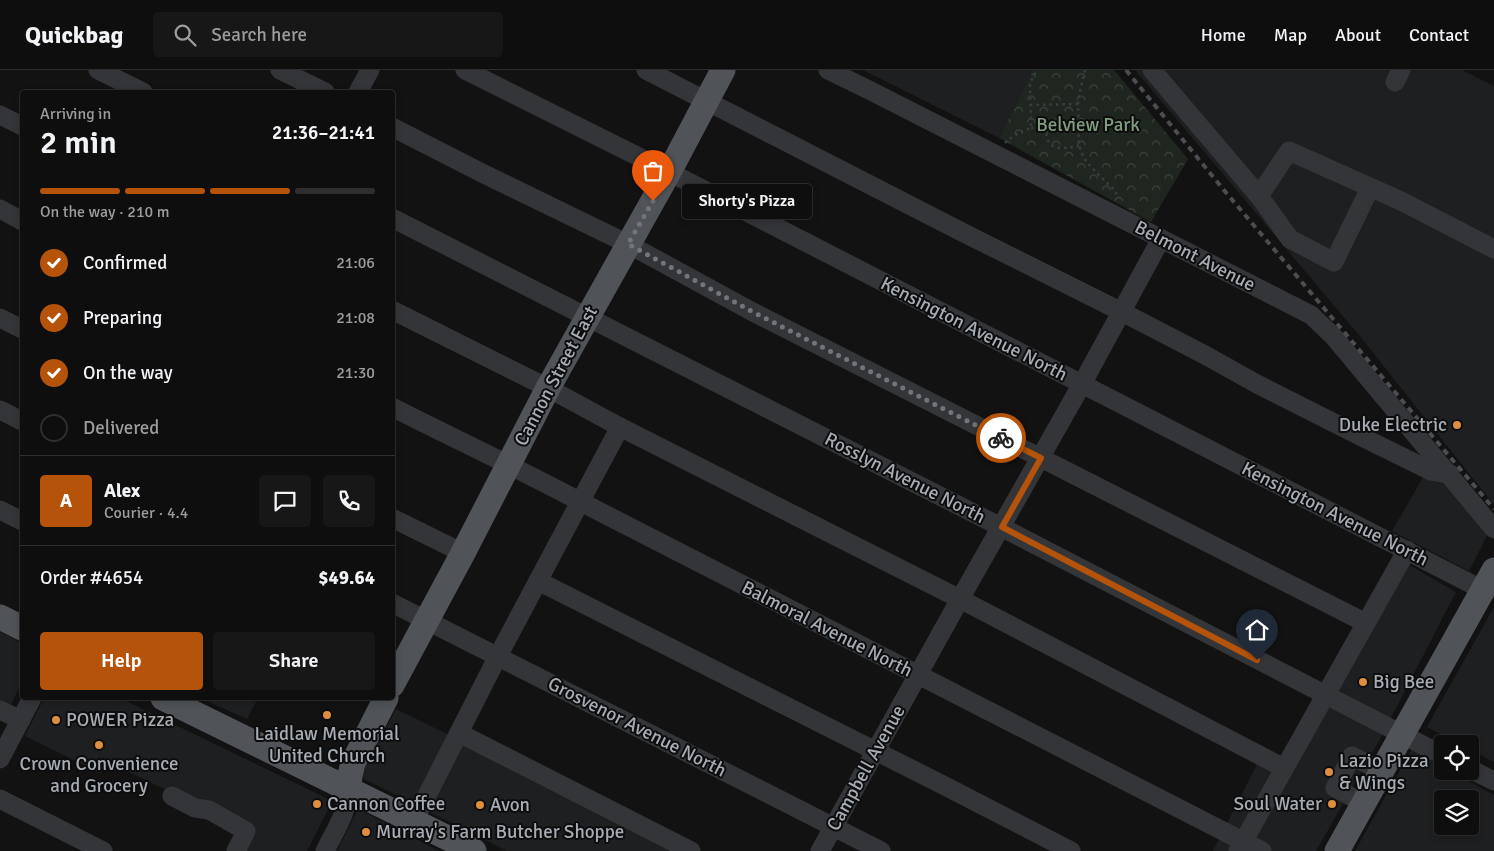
<!DOCTYPE html>
<html lang="en">
<head>
<meta charset="utf-8">
<style>
	:root { --surface:#0e0e0e; --page:#171717; --text:#f1f3f6; --muted:#9b9c9e; --line:#2e2e2e; --accent:#b45309 }
	body { margin:0; font-family:Signika,sans-serif; background:var(--page); color:var(--text); height:100vh; display:flex; flex-direction:column; font-size:19px; white-space:nowrap }
	* { box-sizing:border-box; margin:0 }
	p { font-size:16px; color:var(--muted) }
	.icon { flex:none; width:28px; height:28px; fill:none; stroke:currentColor; stroke-width:2; stroke-linecap:round; stroke-linejoin:round }
	.map { position:relative; flex:1; overflow:hidden }
	.sheet { position:absolute; left:20px; top:20px; width:375px; height:610px; display:flex; flex-direction:column; background:var(--surface); border-radius:5px; box-shadow:0 2px 8px #0003,0 0 0 1px var(--line) }
	.sheet>* { flex:none }
	.fabs { position:absolute; left:1434px; top:665px; display:grid; gap:10px }
	.fabs a { display:grid; place-items:center; width:45px; height:45px; border-radius:5px; background:var(--surface); box-shadow:0 2px 8px #0003,0 0 0 1px var(--line); font-size:25px }
	.pin { position:absolute; display:grid; place-items:center; width:42px; height:42px; color:#fff; margin:-51px -21px; border-radius:50% 50% 50% 0; rotate:-45deg; box-shadow:0 0 5px #0007 }
	.pin .icon { rotate:45deg }
	.courier { position:absolute; display:grid; place-items:center; width:50px; height:50px; margin:-25px; border:4px solid #b45309; border-radius:50%; background:#fff; color:#222; box-shadow:0 1px 6px #0007 }
	.bubble { position:absolute; height:35px; border-radius:5px; background:var(--surface); box-shadow:0 2px 8px #0003,0 0 0 1px var(--line); font-size:16px; font-weight:600; line-height:35px; text-align:center }
	.summary em { font-style:normal; font-weight:600 }
	.summary div { display:flex; flex-direction:column-reverse }
	.summary { display:flex; align-items:center; justify-content:space-between; height:85px; padding:0 20px }
	h1 { font-size:32px; font-weight:600; line-height:38px }
	.bar { display:grid; grid-template-columns:repeat(4,1fr); gap:8px 5px; align-content:center; height:60px; padding:0 20px }
	.bar i { height:6px; border-radius:4px; background:var(--line) }
	.bar .selected { background:var(--accent) }
	.bar p { grid-column:span 4 }
	.line { display:flex; align-items:center; gap:12px; padding:0 20px; border-top:1px solid var(--line) }
	.line div { flex:1 }
	.round { display:grid; place-items:center; flex:none; width:52px; height:52px; border-radius:5px; background:var(--page) }
	ol { padding:0 20px; list-style:none }
	li { display:flex; align-items:center; gap:15px; height:55px }
	li p { margin-inline-start:auto }
	li .icon { padding:5px; border-radius:50%; background:var(--accent); color:#fff; stroke-width:4 }
	li:last-child { color:var(--muted) }
	li i { width:28px; height:28px; border:2px solid var(--line); border-radius:50% }
	.primary-button { display:flex; gap:10px; margin-top:auto; padding:10px 20px }
	.primary-button a { flex:1; height:58px; border-radius:5px; background:var(--accent); color:#fff; font-size:20px; font-weight:600; line-height:58px; text-align:center }
	.primary-button a+a { background:var(--page); color:var(--text) }
	header { display:flex; align-items:center; gap:30px; box-sizing:border-box; height:70px; padding:0 25px; background:var(--surface); border-bottom:1px solid var(--line) }
	header strong { font-size:24px }
	nav { display:flex; gap:28px; margin-inline-start:auto; font-size:18px }
	.search { width:350px; height:45px; background:var(--page); display:flex; align-items:center; gap:12px; box-sizing:border-box; padding:0 18px; border-radius:5px; color:var(--muted); font-size:19px }
	.map>svg:first-child { display:block }
	.built { fill:#1e1f20; fill-rule:evenodd }
	.forest { fill:url(#forest-crowns) }
	.lines { fill:none; stroke-linecap:round; stroke-linejoin:round }
	.path { stroke:#3a3c3f; stroke-width:2.5; stroke-dasharray:2.5 4; stroke-linecap:butt }
	.minor { stroke:#343538; stroke-width:19 }
	.major { stroke:#505357; stroke-width:25 }
	.rail { stroke:#4b4d51; stroke-width:4; stroke-dasharray:6 5; stroke-linecap:butt }
	.done { stroke:#72767b; stroke-width:5; stroke-dasharray:0 9 }
	.route { stroke:#b45309; stroke-width:6 }
	.poi-dot { fill:#df8d3f; stroke:#0d0d0e; stroke-width:2 }
	.labels { text-anchor:middle; dominant-baseline:central; stroke-width:4; stroke-linejoin:round; paint-order:stroke }
	.park-label { font-size:19px; fill:#819c7e; stroke:#0d0d0e }
	.street-label { font-size:19px; fill:#a5acb3; stroke:#0d0d0e }
	.poi-label { font-size:19px; fill:#a5acb3; stroke:#0d0d0e; text-anchor:start }
</style>
</head>
<body>
<header>
<strong>Quickbag</strong>
<div class="search"><svg class="icon" aria-label="search" viewBox="0 0 24 24"><circle cx="10" cy="10" r="6"/><path d="M15 15l6 6"/></svg>Search here</div>
<nav><a>Home</a><a>Map</a><a>About</a><a>Contact</a></nav>
</header>
<div class="map">
<svg width="1494" height="781" viewBox="0 0 1494 781">
	<defs>
		<pattern id="forest-crowns" width="20" height="18" patternUnits="userSpaceOnUse" patternTransform="scale(1.25)"><rect width="20" height="18" fill="#1f261f"/><path d="M2 6a3 3 0 1 1 6 0M12 15a3 3 0 1 1 6 0" fill="none" stroke="#3d433d"/></pattern>
	</defs>
	<rect width="100%" height="100%" fill="#121213"/>
	<g class="built">
		<path d="M863 0H1033L999 68Z"/>
		<path d="M1135 0H1462L1494 16V435L1359 265Z"/>
		<path d="M1430 395 1489 462 1469 501 1392 461Z"/>
		<path d="M1402 491 1456 522 1380 669 1316 781H1213L1259 690 1280 701Z"/>
		<path d="M1494 537V692L1470 680V674H1459L1427 657Z"/>
		<path d="M0 562 22 573V612L6 645 0 642Z"/>
		<path d="M44 628H120L332 731 307 781H237L247 759 106 691 100 703 25 666Z"/>
		<path d="M200 628H258L247 649Z"/>
		<path d="M396 639 686 781H507L360 707Z"/>
		<path d="M1412 679 1442 696V701H1451L1494 725V781H1355ZM1442 729H1470V756H1442Z"/>
		<path d="M358 739 439 781H337Z"/>
	</g>
	<path class="forest" d="M1033 0H1114L1188 89 1151 152 999 68Z"/>
	<g class="lines">
		<g class="path">
			<path d="M1085 0 1078 30 1079 76 1084 88 1091 97 1115 121 1118 128"/>
			<path d="M1030 35 1078 34"/>
			<path d="M1031 58 1046 59C1046 82 1062 79 1079 76"/>
			<path d="M1005 73C1013 65 1021 62 1031 58L1030 13 1037 0"/>
		</g>
		<g class="minor">
			<path d="M98 0 143 22"/>
			<path d="M280 0 325 22"/>
			<path d="M465 0 669 102 1483 520"/>
			<path d="M646 0 960 161 1122 242 1205 285 1257 314 1364 368 1431 401 1450 404"/>
			<path d="M828 0 869 20 1311 245 1334 267 1494 459"/>
			<path d="M1152 0 1259 126"/>
			<path d="M1395 12 1401 0"/>
			<path d="M358 22 370 0"/>
			<path d="M0 45 22 56"/>
			<path d="M392 57 482 103 628 174 751 241 1366 553"/>
			<path d="M1370 118 1334 192 1290 169 1259 126 1289 81 1401 131 1494 179"/>
			<path d="M0 139 22 151"/>
			<path d="M392 148 1001 457 1442 685"/>
			<path d="M392 240 548 318 620 357 960 529 1284 698"/>
			<path d="M0 248 22 259"/>
			<path d="M392 337C455 369 519 399 581 432L1262 781"/>
			<path d="M0 340 22 351"/>
			<path d="M0 440 22 451"/>
			<path d="M392 448 463 483"/>
			<path d="M538 511 943 715 1071 781"/>
			<path d="M392 533 881 781"/>
			<path d="M0 640 21 650"/>
			<path d="M459 663 691 781"/>
			<path d="M0 689 32 628"/>
			<path d="M1470 699 1494 711"/>
			<path d="M172 726 195 738 209 740 246 761 236 781"/>
			<path d="M0 729 103 781"/>
			<path d="M1363 733 1335 718 1352 686 1381 701"/>
			<path d="M414 751 498 586 620 357"/>
			<path d="M325 781C335 761 348 741 349 719"/>
			<path d="M820 781 960 529 1082 314 1161 169"/>
			<path d="M1238 781 1407 480"/>
		</g>
		<g class="major">
			<path d="M0 547 22 558"/>
			<path d="M392 615 463 483 548 318 669 102 723 0"/>
			<path d="M163 628 474 781"/>
			<path d="M349 719 350 705 353 693 386 628"/>
			<path d="M1337 781 1494 500"/>
		</g>
		<path class="rail" d="M1126 0 1223 119 1494 439"/>
	</g>
	<g class="lines">
		<path class="done" d="M653 131 628 174 751 241 1001 368"/>
		<path class="route" d="M1001 368 1041 388 1002 457 1257 590"/>
	</g>
	<g class="poi-dot">
		<circle cx="1457" cy="355" r="5"/>
		<circle cx="1363" cy="612" r="5"/>
		<circle cx="327" cy="645" r="5"/>
		<circle cx="56" cy="650" r="5"/>
		<circle cx="99" cy="675" r="5"/>
		<circle cx="1329" cy="702" r="5"/>
		<circle cx="317" cy="734" r="5"/>
		<circle cx="1332" cy="734" r="5"/>
		<circle cx="480" cy="735" r="5"/>
		<circle cx="366" cy="762" r="5"/>
	</g>
	<g class="labels">
		<g class="park-label">
			<text x="1088" y="55">Belview Park</text>
		</g>
		<g class="street-label">
			<text transform="translate(1195 186) rotate(27)">Belmont Avenue</text>
			<text transform="translate(974 259) rotate(27)">Kensington Avenue North</text>
			<text transform="translate(556 306) rotate(-62)">Cannon Street East</text>
			<text transform="translate(905 408) rotate(27)">Rosslyn Avenue North</text>
			<text transform="translate(1335 444) rotate(27)">Kensington Avenue North</text>
			<text transform="translate(827 559) rotate(27)">Balmoral Avenue North</text>
			<text transform="translate(637 657) rotate(27)">Grosvenor Avenue North</text>
			<text transform="translate(866 698) rotate(-61)">Campbell Avenue</text>
		</g>
		<g class="poi-label">
			<text x="1447" y="355" text-anchor="end">Duke Electric</text>
			<text x="1373" y="612">Big Bee</text>
			<text x="66" y="650">POWER Pizza</text>
			<text x="327" y="664" text-anchor="middle">Laidlaw Memorial<tspan x="327" dy="22">United Church</tspan></text>
			<text x="1339" y="691">Lazio Pizza<tspan x="1339" dy="22">&amp; Wings</tspan></text>
			<text x="99" y="694" text-anchor="middle">Crown Convenience<tspan x="99" dy="22">and Grocery</tspan></text>
			<text x="327" y="734">Cannon Coffee</text>
			<text x="1322" y="734" text-anchor="end">Soul Water</text>
			<text x="490" y="735">Avon</text>
			<text x="376" y="762">Murray's Farm Butcher Shoppe</text>
		</g>
	</g>
</svg>
<div class="fabs">
<a><svg class="icon" aria-label="locate" viewBox="0 0 24 24"><circle cx="12" cy="12" r="6"/><path d="M12 2v4M12 18v4M2 12h4M18 12h4"/></svg></a>
<a><svg class="icon" aria-label="layers" viewBox="0 0 24 24"><path d="M12 4l9 5-9 5-9-5zM3 14l9 5 9-5"/></svg></a>
</div>
<div class="pin" style="left:653px;top:131px;background:#ea580c"><svg class="icon" aria-label="bag" viewBox="0 0 24 24"><path d="M5 8h14l-1 12H6zM9 8a3 3 0 0 1 6 0"/></svg></div>
<div class="pin" style="left:1257px;top:590px;background:#1f2937"><svg class="icon" aria-label="home" viewBox="0 0 24 24"><path d="M3 11l9-7 9 7M6 9v11h12V9"/></svg></div>
<div class="courier" style="left:1001px;top:368px"><svg class="icon" aria-label="bike" viewBox="0 0 24 24"><circle cx="6" cy="16" r="4"/><circle cx="18" cy="16" r="4"/><path d="M6 16l4-8h5l3 8M10 8l3 8H6M13 5h3"/></svg></div>
<div class="bubble" style="left:682px;top:114px;width:130px">Shorty's Pizza</div>
<section class="sheet">
<div class="summary"><div><h1>2 min</h1><p>Arriving in</p></div><em>21:36–21:41</em></div>
<div class="bar"><i class="selected"></i><i class="selected"></i><i class="selected"></i><i></i><p>On the way · 210 m</p></div>
<ol>
<li><svg class="icon" aria-label="check" viewBox="0 0 24 24"><path d="M5 12l5 5 9-10"/></svg>Confirmed<p>21:06</p></li>
<li><svg class="icon" aria-label="check" viewBox="0 0 24 24"><path d="M5 12l5 5 9-10"/></svg>Preparing<p>21:08</p></li>
<li><svg class="icon" aria-label="check" viewBox="0 0 24 24"><path d="M5 12l5 5 9-10"/></svg>On the way<p>21:30</p></li>
<li><i></i>Delivered</li>
</ol>
<div class="line" style="height:90px"><b class="round" style="background:var(--accent);color:#fff">A</b><div><b>Alex</b><p>Courier · 4.4</p></div><a class="round"><svg class="icon" aria-label="chat" viewBox="0 0 24 24"><path d="M4 5h16v11H9l-5 4z"/></svg></a><a class="round"><svg class="icon" aria-label="phone" viewBox="0 0 24 24"><path d="M5 4h4l2 5-3 2q2 4 5 5l2-3 5 2v4C11 20 4 13 5 4z"/></svg></a></div>
<div class="line" style="height:65px"><div>Order #4654</div><b>$49.64</b></div>
<div class="primary-button"><a>Help</a><a>Share</a></div>
</section>
</div>
</body>
</html>
